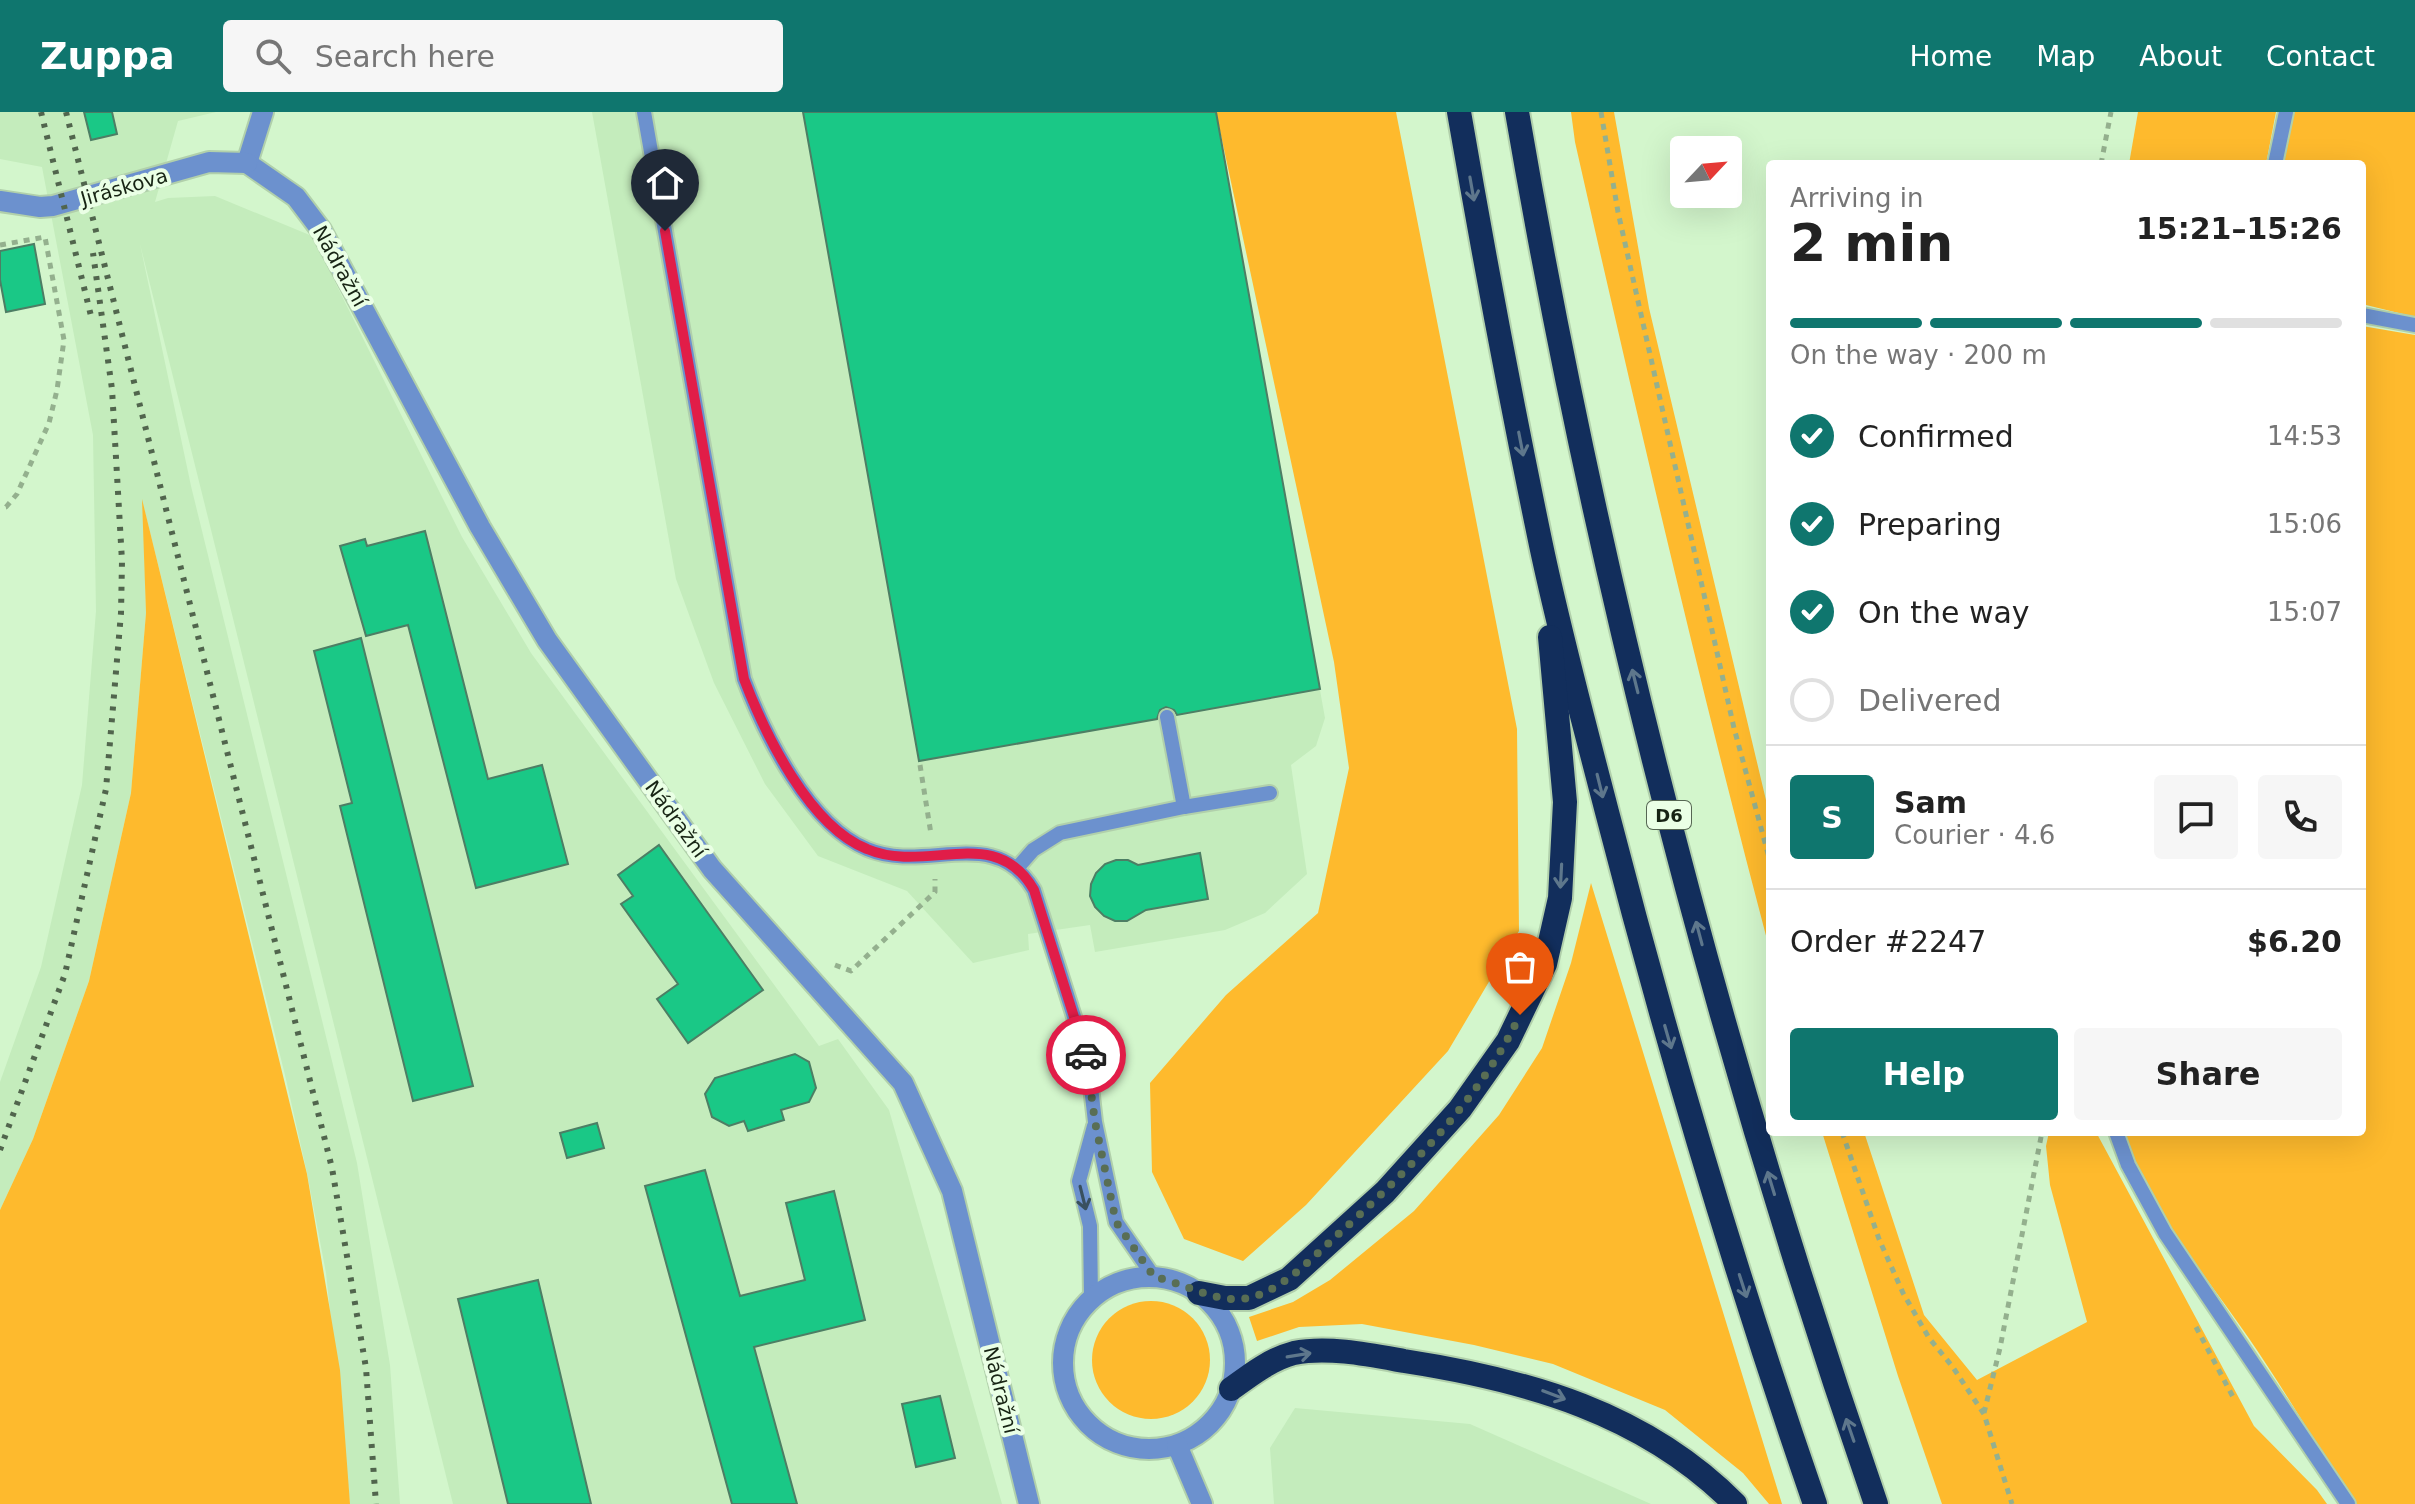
<!DOCTYPE html>
<html lang="en">
<head>
<meta charset="utf-8">
<style>
	:root { --surface:#fff; --page:#f6f6f6; --text:#222; --muted:#767676; --line:#e0e0e0; --accent:#0f766e }
	body { margin:0; font-family:"DejaVu Sans",sans-serif; background:var(--page); color:var(--text); height:100vh; display:flex; flex-direction:column; font-size:30px; white-space:nowrap }
	* { box-sizing:border-box; margin:0 }
	p { font-size:26px; color:var(--muted) }
	.icon { flex:none; width:44px; height:44px; fill:none; stroke:currentColor; stroke-width:2; stroke-linecap:round; stroke-linejoin:round }
	.map { position:relative; flex:1; overflow:hidden }
	.details { position:absolute; left:1766px; top:48px; width:600px; height:976px; display:flex; flex-direction:column; background:var(--surface); border-radius:8px; box-shadow:0 8px 32px #0002 }
	.details>* { flex:none }
	.needle { width:52px; rotate:64deg }
	.controls { position:absolute; left:1670px; top:24px; display:grid; gap:16px }
	.controls a { display:grid; place-items:center; width:72px; height:72px; border-radius:8px; background:var(--surface); box-shadow:0 8px 32px #0002; font-size:40px }
	.pin { position:absolute; display:grid; place-items:center; width:68px; height:68px; color:#fff; margin:-82px -34px; border-radius:50% 50% 50% 0; rotate:-45deg; box-shadow:0 0 8px #0007 }
	.pin .icon { rotate:45deg }
	.courier { position:absolute; display:grid; place-items:center; width:80px; height:80px; margin:-40px; border:6px solid #e11d48; border-radius:50%; background:#fff; color:#222; box-shadow:0 2px 10px #0007 }
	.head em { font-style:normal; font-weight:700 }
	.head div { display:flex; flex-direction:column-reverse }
	.head { display:flex; align-items:center; justify-content:space-between; height:136px; padding:0 24px }
	h1 { font-size:52px; font-weight:700; line-height:60px }
	.bar { display:grid; grid-template-columns:repeat(4,1fr); gap:12px 8px; align-content:center; height:96px; padding:0 24px }
	.bar i { height:10px; border-radius:6px; background:var(--line) }
	.bar .on { background:var(--accent) }
	.bar p { grid-column:span 4 }
	.line { display:flex; align-items:center; gap:20px; padding:0 24px; border-top:2px solid var(--line) }
	.line div { flex:1 }
	.round { display:grid; place-items:center; flex:none; width:84px; height:84px; border-radius:8px; background:var(--page) }
	ol { padding:0 24px; list-style:none }
	li { display:flex; align-items:center; gap:24px; height:88px }
	li p { margin-inline-start:auto }
	li .icon { padding:8px; border-radius:50%; background:var(--accent); color:#fff; stroke-width:4 }
	li:last-child { color:var(--muted) }
	li i { width:44px; height:44px; border:4px solid var(--line); border-radius:50% }
	.button { display:flex; gap:16px; margin-top:auto; padding:16px 24px }
	.button a { flex:1; height:92px; border-radius:8px; background:var(--accent); color:#fff; font-size:32px; font-weight:700; line-height:92px; text-align:center }
	.button a+a { background:var(--page); color:var(--text) }
	header { display:flex; align-items:center; gap:48px; box-sizing:border-box; height:112px; padding:0 40px; background:var(--accent); color:#fff }
	header strong { font-size:38px }
	nav { display:flex; gap:44px; margin-inline-start:auto; font-size:28px }
	.search { width:560px; height:72px; background:var(--page); display:flex; align-items:center; gap:20px; box-sizing:border-box; padding:0 28px; border-radius:8px; color:var(--muted); font-size:30px }
	.map>svg:first-child { display:block }
	.built { fill:#c4ecbc }
	.green { fill:#feba2d }
	.building { fill:#1ac886; stroke:#4d7e64; stroke-width:2 }
	.lines { fill:none; stroke-linecap:round; stroke-linejoin:round }
	.service-casing { stroke:#b1d0ab; stroke-width:18 }
	.minor-casing { stroke:#b1d0ab; stroke-width:24 }
	.tertiary-casing { stroke:#b1d0ab; stroke-width:24 }
	.motorway-casing { stroke:#b1d0ab; stroke-width:28 }
	.path { stroke:#94b08e; stroke-width:5; stroke-dasharray:6 6; stroke-linecap:butt }
	.service { stroke:#6c91ce; stroke-width:14 }
	.minor { stroke:#6c91ce; stroke-width:20 }
	.tertiary { stroke:#6c91ce; stroke-width:20 }
	.motorway { stroke:#122e5c; stroke-width:24 }
	.rail { stroke:#51654d; stroke-width:6; stroke-dasharray:4 8; stroke-linecap:butt }
	.oneway { stroke:#5e778c }
	.oneway2 { stroke:#39505e }
	.done { stroke:#596e54; stroke-width:8; stroke-dasharray:0 14.4 }
	.route { stroke:#e11d48; stroke-width:10 }
	.labels { text-anchor:middle; dominant-baseline:central; stroke-width:8; stroke-linejoin:round; paint-order:stroke }
	.shield { fill:#eaffe5; stroke:#566653; stroke-width:2 }
	.shield-label { font-size:18px; font-weight:bold; fill:#172414 }
	.street-label { font-size:20px; fill:#172414; stroke:#eaffe5 }
</style>
</head>
<body>
<header>
<strong>Zuppa</strong>
<div class="search"><svg class="icon" aria-label="search" viewBox="0 0 24 24"><circle cx="10" cy="10" r="6"/><path d="M15 15l6 6"/></svg>Search here</div>
<nav><a>Home</a><a>Map</a><a>About</a><a>Contact</a></nav>
</header>
<div class="map">
<svg width="2415" height="1392" viewBox="0 0 2415 1392">
	<rect width="100%" height="100%" fill="#d3f6cc"/>
	<g class="built">
		<path d="M0 0H216L178 9 155 90 168 86 215 84 312 124 462 425 531 541 819 934 838 927 889 998 1002 1392H453L140 132 191 374 357 1051 390 1253 400 1392H350L326 1161 307 1061 285 963 143 392 146 501 131 681 89 869 33 1027 0 1098V970L41 855 82 673 96 499 93 323 42 55 0 47Z"/>
		<path d="M592 0H1216L1325 606 1316 634 1291 653 1307 762 1265 801 1225 818 1095 840 1090 813 1028 822 1029 838 973 851 907 779 818 744 765 672 714 571 676 467Z"/>
		<path d="M1295 1296 1470 1312 1651 1392H1274L1270 1336Z"/>
	</g>
	<g class="green">
		<path d="M1216 0H1396L1517 617 1519 819 1448 939 1306 1093 1243 1149 1184 1127 1152 1060 1150 971 1226 883 1318 801 1349 656 1334 550Z"/>
		<path d="M1571 0H1614L1649 196 1770 705V839C1699 571 1636 300 1575 30Z"/>
		<path d="M2138 0H2276L2266 52H2129Z"/>
		<path d="M2293 0H2415V205L2362 192V52H2282Z"/>
		<path d="M2362 214 2415 223V1392H2353C2319 1336 2285 1279 2248 1225 2204 1161 2148 1096 2125 1020H2362Z"/>
		<path d="M142 387 307 1062 340 1258 350 1392H0V1098L33 1027 89 869 131 681 146 501Z"/>
		<path d="M1591 771 1782 1392H1769L1743 1361 1665 1298 1553 1252 1474 1233 1362 1212 1299 1215 1257 1229 1249 1205 1293 1190 1330 1168 1414 1099 1499 1003 1542 936 1571 851Z"/>
		<path d="M1822 1020H1864L1924 1203 1977 1268 2087 1210 2050 1073 2046 1034 2049 1020H2096L2254 1314 2317 1378 2327 1392H1942L1898 1264Z"/>
		<circle cx="1151" cy="1248" r="59"/>
	</g>
	<g class="building">
		<path d="M84 0H112L117 22 91 28Z"/>
		<path d="M803 0H1216L1320 577 1177 603 1174 598 1166 595 1160 598 1157 607 919 649Z"/>
		<path d="M34 132 45 192 6 200 0 168V139Z"/>
		<path d="M425 419 488 667 542 653 568 752 476 776 408 513 366 524 340 434 365 427 367 434Z"/>
		<path d="M361 526 473 974 413 989 340 694 352 691 314 539Z"/>
		<path d="M659 733 763 878 688 931 657 887 678 872 621 792 633 784 618 763Z"/>
		<path d="M1200 741 1208 787 1146 798 1127 809H1115L1104 804 1095 795 1090 784 1091 772 1096 761 1105 752 1116 748H1128L1138 753Z"/>
		<path d="M795 942 809 950 816 976 809 990 781 998 784 1008 748 1019 744 1009 729 1014 712 1005 705 982 715 966Z"/>
		<path d="M597 1011 604 1036 567 1046 560 1021Z"/>
		<path d="M705 1058 740 1184 805 1168 786 1091 834 1079 865 1208 754 1235 797 1392H732L645 1074Z"/>
		<path d="M538 1168 591 1392H508L458 1187Z"/>
		<path d="M940 1284 955 1346 916 1355 902 1292Z"/>
	</g>
	<g class="lines">
		<g class="service-casing">
			<g id="service">
				<path d="M644 0 744 567C765 623 809 713 867 737 926 762 995 711 1034 778L1088 949 1095 1010 1116 1110 1154 1165"/>
				<path d="M2275 52 2286 0"/>
				<path d="M2362 203 2415 213"/>
				<path d="M1167 605 1184 695"/>
				<path d="M1018 755 1033 738 1060 721 1184 695 1270 681"/>
				<path d="M2116 1020 2128 1053 2165 1121 2348 1392"/>
				<path d="M1091 1186 1090 1114 1079 1069 1094 1014"/>
			</g>
		</g>
		<g class="minor-casing">
			<g id="minor">
				<path d="M247 51 296 85 321 118 480 415 547 528 712 757 903 971 952 1079 1029 1392"/>
				<path d="M247 51 263 0"/>
				<path d="M0 89 40 95 53 94 209 50 247 51"/>
			</g>
		</g>
		<g class="tertiary-casing">
			<g id="tertiary">
				<circle cx="1149" cy="1251" r="86"/>
				<path d="M1177 1333 1202 1392"/>
			</g>
		</g>
		<g class="motorway-casing">
			<g id="motorway">
				<path d="M1459 0C1484 145 1511 289 1541 433 1560 523 1584 611 1607 700 1667 933 1736 1164 1815 1392"/>
				<path d="M1517 0C1598 472 1719 939 1876 1392"/>
				<path d="M1199 1181 1225 1186H1249L1289 1167 1385 1080 1460 997 1508 929 1545 852 1560 786 1565 690 1550 525"/>
				<path d="M1231 1277C1250 1263 1271 1247 1294 1241 1328 1234 1371 1243 1404 1249 1527 1268 1645 1301 1735 1392"/>
			</g>
		</g>
		<g class="path">
			<path d="M1601 0 1618 100 1734 616 1770 749"/>
			<path d="M2101 52 2111 0"/>
			<path d="M0 133 45 125 64 228 57 278 49 311 17 382 6 395 0 396"/>
			<path d="M920 653 931 722"/>
			<path d="M835 853 851 859 935 780V767"/>
			<path d="M1842 1020 1879 1127 1903 1181 1929 1226 1952 1254 1984 1302 2012 1392"/>
			<path d="M2196 1215 2233 1285"/>
			<path d="M1984 1301 2000 1236 2042 1020"/>
		</g>
		<use href="#service" class="service"/>
		<use href="#minor" class="minor"/>
		<use href="#tertiary" class="tertiary"/>
		<use href="#motorway" class="motorway"/>
		<g class="rail">
			<path d="M41 0 91 204"/>
			<path d="M66 0 332 1056 366 1256 376 1392"/>
			<path d="M0 1038 65 862 106 677 121 501 122 449 112 277 93 141"/>
		</g>
	</g>
	<defs><path id="oneway-shaft" d="M-6 0H5M1.5-3L5.5 0L1.5 3" fill="none" stroke-width="1.6" stroke-linecap="round" stroke-linejoin="round" transform="scale(2)"/></defs>
	<g class="oneway">
		<use href="#oneway-shaft" transform="translate(1472 77) rotate(80)"/>
		<use href="#oneway-shaft" transform="translate(1521 332) rotate(79)"/>
		<use href="#oneway-shaft" transform="translate(1635 569) rotate(-104)"/>
		<use href="#oneway-shaft" transform="translate(1600 674) rotate(76)"/>
		<use href="#oneway-shaft" transform="translate(1561 764) rotate(93)"/>
		<use href="#oneway-shaft" transform="translate(1699 821) rotate(-105)"/>
		<use href="#oneway-shaft" transform="translate(1668 925) rotate(74)"/>
		<use href="#oneway-shaft" transform="translate(1771 1071) rotate(-107)"/>
		<use href="#oneway-shaft" transform="translate(1743 1174) rotate(72)"/>
		<use href="#oneway-shaft" transform="translate(1299 1243) rotate(-9)"/>
		<use href="#oneway-shaft" transform="translate(1554 1283) rotate(21)"/>
		<use href="#oneway-shaft" transform="translate(1850 1318) rotate(-109)"/>
	</g>
	<use class="oneway2" href="#oneway-shaft" transform="translate(1083 1086) rotate(76)"/>
	<g class="lines">
		<path class="done" d="M1086 943 1095 1010 1116 1110 1154 1165C1185 1171 1215 1192 1248 1186 1281 1179 1309 1149 1333 1127 1404 1063 1478 991 1520 903"/>
		<path class="route" d="M665 119 744 567C765 622 809 714 867 737 928 763 995 710 1034 778L1086 943"/>
	</g>
	<g class="labels">
		<rect class="shield" x="1647" y="689" width="44" height="28" rx="6"/>
		<g class="shield-label">
			<text x="1669" y="703">D6</text>
		</g>
		<g class="street-label">
			<text transform="translate(124 75) rotate(-16)">Jiráskova</text>
			<text transform="translate(340 154) rotate(61)">Nádražní</text>
			<text transform="translate(676 707) rotate(54)">Nádražní</text>
			<text transform="translate(1001 1278) rotate(76)">Nádražní</text>
		</g>
	</g>
</svg>
<div class="controls">
<a><svg class="needle" viewBox="-14 -14 28 28"><path d="M0-13l5 13h-10z" fill="#e53935"/><path d="M0 13l5-13h-10z" fill="#767676"/></svg></a>
</div>
<div class="pin" style="left:1520px;top:903px;background:#ea580c"><svg class="icon" aria-label="bag" viewBox="0 0 24 24"><path d="M5 8h14l-1 12H6zM9 8a3 3 0 0 1 6 0"/></svg></div>
<div class="pin" style="left:665px;top:119px;background:#1f2937"><svg class="icon" aria-label="home" viewBox="0 0 24 24"><path d="M3 11l9-7 9 7M6 9v11h12V9"/></svg></div>
<div class="courier" style="left:1086px;top:943px"><svg class="icon" aria-label="car" viewBox="0 0 24 24"><path d="M5 17H2v-5l4-1 3-4h7l3 4 3 1v5h-3M9 17h6M6 11h13"/><circle cx="7" cy="17" r="2"/><circle cx="17" cy="17" r="2"/></svg></div>
<section class="details">
<div class="head"><div><h1>2 min</h1><p>Arriving in</p></div><em>15:21–15:26</em></div>
<div class="bar"><i class="on"></i><i class="on"></i><i class="on"></i><i></i><p>On the way · 200 m</p></div>
<ol>
<li><svg class="icon" aria-label="check" viewBox="0 0 24 24"><path d="M5 12l5 5 9-10"/></svg>Confirmed<p>14:53</p></li>
<li><svg class="icon" aria-label="check" viewBox="0 0 24 24"><path d="M5 12l5 5 9-10"/></svg>Preparing<p>15:06</p></li>
<li><svg class="icon" aria-label="check" viewBox="0 0 24 24"><path d="M5 12l5 5 9-10"/></svg>On the way<p>15:07</p></li>
<li><i></i>Delivered</li>
</ol>
<div class="line" style="height:144px"><b class="round" style="background:var(--accent);color:#fff">S</b><div><b>Sam</b><p>Courier · 4.6</p></div><a class="round"><svg class="icon" aria-label="chat" viewBox="0 0 24 24"><path d="M4 5h16v11H9l-5 4z"/></svg></a><a class="round"><svg class="icon" aria-label="phone" viewBox="0 0 24 24"><path d="M5 4h4l2 5-3 2q2 4 5 5l2-3 5 2v4C11 20 4 13 5 4z"/></svg></a></div>
<div class="line" style="height:104px"><div>Order #2247</div><b>$6.20</b></div>
<div class="button"><a>Help</a><a>Share</a></div>
</section>
</div>
</body>
</html>
